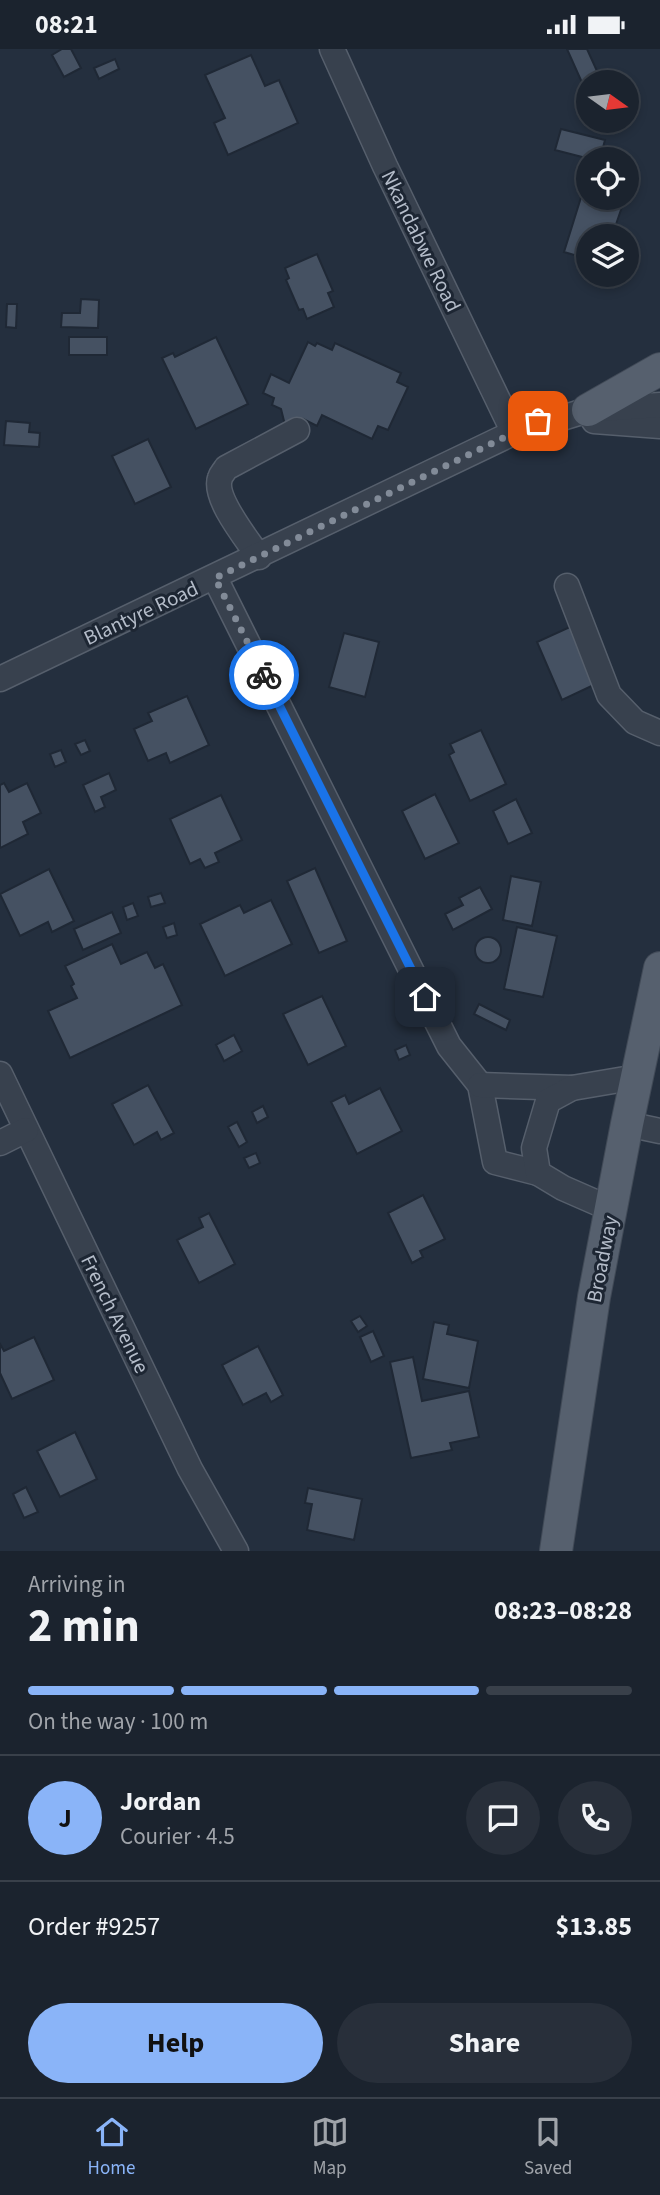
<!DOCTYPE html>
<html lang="en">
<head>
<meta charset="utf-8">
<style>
	:root { --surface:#1b232e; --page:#282f3a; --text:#f1f3f6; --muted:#a0a4aa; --line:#39404a; --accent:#8ab4f8 }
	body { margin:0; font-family:"Source Sans 3",sans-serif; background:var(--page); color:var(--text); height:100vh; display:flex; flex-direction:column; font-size:26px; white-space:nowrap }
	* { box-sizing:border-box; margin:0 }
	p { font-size:23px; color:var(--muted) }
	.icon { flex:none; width:38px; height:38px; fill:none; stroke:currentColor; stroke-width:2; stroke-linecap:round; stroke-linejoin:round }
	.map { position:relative; height:1502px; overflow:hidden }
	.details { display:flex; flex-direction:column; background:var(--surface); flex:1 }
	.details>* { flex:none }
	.needle { width:46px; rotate:104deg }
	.tools { position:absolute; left:576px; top:21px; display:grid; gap:14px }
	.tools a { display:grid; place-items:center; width:63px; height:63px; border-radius:50%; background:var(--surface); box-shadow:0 4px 10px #0003,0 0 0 2px var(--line); font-size:35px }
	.pin { position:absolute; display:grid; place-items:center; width:60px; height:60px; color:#fff; margin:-30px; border-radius:14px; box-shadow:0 4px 10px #0006 }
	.courier { position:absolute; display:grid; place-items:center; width:70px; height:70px; margin:-35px; border:5px solid #1a73e8; border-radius:50%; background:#fff; color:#222; box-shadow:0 2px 9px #0007 }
	.summary em { font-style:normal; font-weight:700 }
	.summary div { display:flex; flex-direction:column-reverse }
	.summary { display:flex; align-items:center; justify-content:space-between; height:119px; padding:0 28px }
	h1 { font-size:46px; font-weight:700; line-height:52px }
	.bar { display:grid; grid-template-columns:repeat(4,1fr); gap:10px 7px; align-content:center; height:84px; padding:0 28px }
	.bar i { height:9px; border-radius:5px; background:var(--line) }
	.bar .on { background:var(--accent) }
	.bar p { grid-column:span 4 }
	.line { display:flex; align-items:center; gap:18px; padding:0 28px; border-top:2px solid var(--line) }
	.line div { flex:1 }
	.round { display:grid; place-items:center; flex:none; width:74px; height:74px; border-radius:37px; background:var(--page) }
	.action { display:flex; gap:14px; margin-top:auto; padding:14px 28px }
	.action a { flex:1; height:80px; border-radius:42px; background:var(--accent); color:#111; font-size:28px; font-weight:700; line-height:80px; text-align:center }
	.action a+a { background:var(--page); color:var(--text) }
	.status { display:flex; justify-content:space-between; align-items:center; height:49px; padding:0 35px; background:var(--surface); direction:ltr }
	.status svg { height:19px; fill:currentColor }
	.tab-bar { display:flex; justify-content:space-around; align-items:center; height:98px; border-top:2px solid var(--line); background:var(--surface); font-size:19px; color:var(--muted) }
	.tab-bar a { display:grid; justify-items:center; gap:4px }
	.tab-bar .on { color:var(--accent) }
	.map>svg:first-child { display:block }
	.building { fill:#455162; stroke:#1f2835; stroke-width:2 }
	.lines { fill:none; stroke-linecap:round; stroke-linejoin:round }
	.minor-casing { stroke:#565f6c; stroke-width:27 }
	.major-casing { stroke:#414a57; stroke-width:34 }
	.minor { stroke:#38414e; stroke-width:24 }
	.major { stroke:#56606e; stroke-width:32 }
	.done { stroke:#828b98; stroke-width:7; stroke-dasharray:0 12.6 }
	.route { stroke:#1a73e8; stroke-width:9 }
	.labels { text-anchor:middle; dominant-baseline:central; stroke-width:6; stroke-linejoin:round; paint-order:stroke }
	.street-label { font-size:21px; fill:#b4bcc9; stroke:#1d2633 }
</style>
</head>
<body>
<div class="status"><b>08:21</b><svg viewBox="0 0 49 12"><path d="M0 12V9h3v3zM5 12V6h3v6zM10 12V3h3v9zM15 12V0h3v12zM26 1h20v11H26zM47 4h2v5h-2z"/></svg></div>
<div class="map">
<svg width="660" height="1502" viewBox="0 0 660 1502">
	<rect width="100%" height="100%" fill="#242f3e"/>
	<g class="building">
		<path d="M62 0H71L81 19 64 28 52 6Z"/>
		<path d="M567 0H587L602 33H588V47Z"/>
		<path d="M251 6 265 37 279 31 298 74 228 106 214 74 225 69 205 26Z"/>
		<path d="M115 10 119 20 99 30 94 19Z"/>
		<path d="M561 80 605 91 600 110H590L555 101Z"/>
		<path d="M583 142 588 144V149H604L623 155 612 187H588V210L564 203Z"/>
		<path d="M317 205 333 242 328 244 334 258 307 270 303 260 299 261 286 231 289 229 285 219Z"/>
		<path d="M81 250 99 251 98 279 61 278 62 264H80Z"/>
		<path d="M7 255H17L16 279 6 278Z"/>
		<rect x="69" y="288" width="38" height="18"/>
		<path d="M216 288 248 355 196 380 162 309 173 304 175 308Z"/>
		<path d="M308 293 315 297 317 294 332 301 335 294 401 324 397 333 408 338 388 381 378 377 372 390 322 366 317 377 303 370 286 380 281 360 272 356 274 349 263 344 271 325 289 334Z"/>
		<path d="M6 372 30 374 29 383 40 384 39 398 4 396Z"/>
		<path d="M148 390 171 438 135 455 112 407Z"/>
		<path d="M572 577 598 634 562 651 537 593Z"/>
		<path d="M344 584 379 593 365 648 329 638Z"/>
		<path d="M187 647 209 696 170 714 166 704 148 712 134 680 152 672 148 664Z"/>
		<path d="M481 681 506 735 470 752 449 706 454 703 450 695Z"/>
		<path d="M85 691 90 702 81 706 75 695Z"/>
		<path d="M61 701 66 713 55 718 50 705Z"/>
		<path d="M109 724 116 741 101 748 105 758 95 763 83 736Z"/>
		<path d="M4 734 9 743 27 734 41 764 23 773 28 785 0 799V736Z"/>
		<path d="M435 745 459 794 425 810 402 762Z"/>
		<path d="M221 746 242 791 215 804 219 813 205 819 200 810 190 815 170 770Z"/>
		<path d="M516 750 532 784 508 795 493 762Z"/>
		<path d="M315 819 347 892 319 904 287 832Z"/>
		<path d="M49 820 74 872 52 883 48 873 20 887 0 845Z"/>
		<path d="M511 827 541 833 532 877 503 871Z"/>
		<path d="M480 838 492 860 453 881 445 865 463 856 459 849Z"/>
		<path d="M161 844 165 854 151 858 148 848Z"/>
		<path d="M271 851 292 895 225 927 200 875 240 856 244 864Z"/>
		<path d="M133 854 138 867 127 871 123 858Z"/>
		<path d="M112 863 121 884 83 901 74 880Z"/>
		<path d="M174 874 177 886 167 889 163 878Z"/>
		<path d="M517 878 557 887 543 948 504 940Z"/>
		<circle cx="488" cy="901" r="13"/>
		<path d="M112 895 121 915 147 903 155 919 163 915 182 956 70 1009 48 962 77 949 71 937 74 935 65 917Z"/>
		<path d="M322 947 346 997 308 1016 283 965Z"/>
		<path d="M479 955 510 971 506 981 474 965Z"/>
		<path d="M234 986 242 1002 224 1012 216 996Z"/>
		<path d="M406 996 410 1006 399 1011 395 1001Z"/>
		<path d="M148 1036 174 1084 161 1091 157 1083 134 1096 112 1055Z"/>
		<path d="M380 1039 402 1082 357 1105 331 1053 345 1046 349 1055Z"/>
		<path d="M263 1057 268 1068 257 1074 252 1063Z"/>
		<path d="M237 1073 247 1093 239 1098 228 1078Z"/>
		<path d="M256 1104 260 1114 249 1119 244 1109Z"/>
		<path d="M423 1146 445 1190 420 1202 423 1208 412 1214 388 1164Z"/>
		<path d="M209 1164 235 1215 199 1234 177 1191 203 1178 199 1169Z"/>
		<path d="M360 1267 367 1277 358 1283 351 1272Z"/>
		<path d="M434 1273 449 1276 447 1285 478 1292 469 1339 423 1330Z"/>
		<path d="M373 1282 384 1307 371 1313 360 1288Z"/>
		<path d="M34 1288 54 1331 12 1350 0 1324V1295L4 1302Z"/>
		<path d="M258 1297 283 1346 271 1353 266 1344 243 1356 222 1316Z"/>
		<path d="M413 1308 422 1352 469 1342 479 1388 450 1394 452 1401 411 1409 390 1313Z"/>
		<path d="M75 1383 97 1430 60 1448 37 1402Z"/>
		<path d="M26 1438 38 1463 24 1469 13 1445Z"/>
		<path d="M308 1439 362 1450 354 1491 307 1481 312 1455 305 1454Z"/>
	</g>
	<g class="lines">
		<g class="minor-casing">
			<g id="minor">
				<path d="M332 0 385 117 513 382"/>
				<path d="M594 372 660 377"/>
				<path d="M259 508C247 490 213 449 220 429 221 425 224 423 226 419L297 381"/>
				<path d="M215 529 449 997 480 1036 495 1113 538 1124"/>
				<path d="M567 537 609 646 635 673 660 684"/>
				<path d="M0 630 538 372 562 369 588 361 660 356"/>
				<path d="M0 1025 190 1420 236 1502"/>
				<path d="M480 1036 572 1039"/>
				<path d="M627 1075 660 1082"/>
				<path d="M0 1094 26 1081"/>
				<path d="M611 1160 563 1139 538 1124 534 1099 548 1052 572 1039 637 1028"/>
			</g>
		</g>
		<g class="major-casing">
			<g id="major">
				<path d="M588 361 660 320"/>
				<path d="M556 1502 594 1248 627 1075 660 919"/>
			</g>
		</g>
		<use href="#minor" class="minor"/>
		<use href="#major" class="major"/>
	</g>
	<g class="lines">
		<path class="done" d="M264 626 215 529 538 372"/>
		<path class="route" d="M264 626 425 948"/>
	</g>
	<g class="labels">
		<g class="street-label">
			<text transform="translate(421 192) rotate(64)">Nkandabwe Road</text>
			<text transform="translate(141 564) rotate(-25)">Blantyre Road</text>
			<text transform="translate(602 1210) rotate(-79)">Broadway</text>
			<text transform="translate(115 1265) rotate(64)">French Avenue</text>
		</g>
	</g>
</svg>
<div class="tools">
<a><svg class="needle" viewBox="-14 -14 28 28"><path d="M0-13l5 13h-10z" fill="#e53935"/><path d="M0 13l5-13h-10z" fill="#a0a4aa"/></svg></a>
<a><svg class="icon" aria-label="locate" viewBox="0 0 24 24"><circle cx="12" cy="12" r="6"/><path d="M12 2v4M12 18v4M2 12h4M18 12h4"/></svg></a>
<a><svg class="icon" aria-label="layers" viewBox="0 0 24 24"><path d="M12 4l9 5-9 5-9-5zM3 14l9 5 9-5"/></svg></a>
</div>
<div class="pin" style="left:538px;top:372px;background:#ea580c"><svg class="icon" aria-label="bag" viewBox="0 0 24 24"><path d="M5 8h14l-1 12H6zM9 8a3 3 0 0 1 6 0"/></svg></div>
<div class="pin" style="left:425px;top:948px;background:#1f2937"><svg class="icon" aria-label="home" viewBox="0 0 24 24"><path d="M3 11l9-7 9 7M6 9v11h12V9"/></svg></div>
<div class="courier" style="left:264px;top:626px"><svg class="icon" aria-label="bike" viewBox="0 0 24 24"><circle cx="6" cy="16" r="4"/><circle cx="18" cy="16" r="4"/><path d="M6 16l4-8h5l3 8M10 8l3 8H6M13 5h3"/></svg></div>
</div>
<section class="details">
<div class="summary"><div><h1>2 min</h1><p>Arriving in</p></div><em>08:23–08:28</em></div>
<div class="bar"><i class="on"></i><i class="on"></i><i class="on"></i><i></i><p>On the way · 100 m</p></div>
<div class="line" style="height:126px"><b class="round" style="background:var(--accent);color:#111">J</b><div><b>Jordan</b><p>Courier · 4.5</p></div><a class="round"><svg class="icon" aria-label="chat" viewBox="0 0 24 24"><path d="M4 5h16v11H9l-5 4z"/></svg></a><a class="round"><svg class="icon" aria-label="phone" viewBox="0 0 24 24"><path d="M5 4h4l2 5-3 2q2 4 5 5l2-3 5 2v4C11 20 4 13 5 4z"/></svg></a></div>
<div class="line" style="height:91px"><div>Order #9257</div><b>$13.85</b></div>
<div class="action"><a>Help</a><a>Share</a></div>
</section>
<nav class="tab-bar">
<a class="on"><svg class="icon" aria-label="home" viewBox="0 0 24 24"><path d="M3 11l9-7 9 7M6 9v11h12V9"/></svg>Home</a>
<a><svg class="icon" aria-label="map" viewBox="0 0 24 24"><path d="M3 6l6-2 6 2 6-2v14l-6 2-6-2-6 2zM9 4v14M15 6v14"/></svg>Map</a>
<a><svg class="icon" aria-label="saved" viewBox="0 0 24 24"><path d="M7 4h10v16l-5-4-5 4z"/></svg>Saved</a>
</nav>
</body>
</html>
